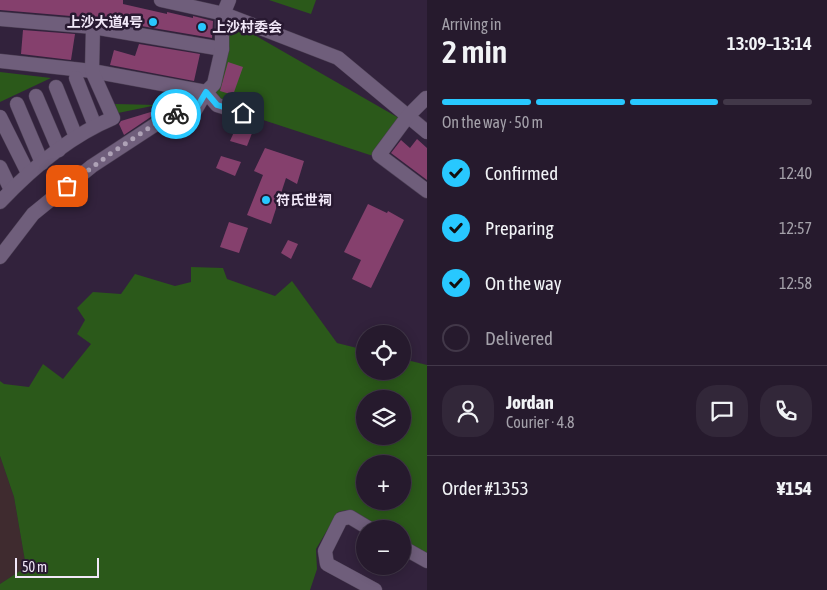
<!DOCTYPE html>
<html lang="en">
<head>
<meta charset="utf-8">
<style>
	:root { --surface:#261a2d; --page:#322739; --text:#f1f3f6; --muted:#a4a1aa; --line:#423849; --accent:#28c8ff }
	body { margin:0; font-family:"Asap Condensed","Noto Sans SC",sans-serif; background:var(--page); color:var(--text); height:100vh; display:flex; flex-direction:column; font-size:19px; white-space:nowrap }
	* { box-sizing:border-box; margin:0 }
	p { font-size:16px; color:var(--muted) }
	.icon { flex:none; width:28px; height:28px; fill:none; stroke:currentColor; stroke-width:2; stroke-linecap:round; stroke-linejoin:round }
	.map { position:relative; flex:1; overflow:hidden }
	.sheet { display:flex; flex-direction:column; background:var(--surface); width:400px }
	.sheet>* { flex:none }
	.buttons { position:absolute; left:356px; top:325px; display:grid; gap:10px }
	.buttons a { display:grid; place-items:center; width:55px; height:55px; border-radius:50%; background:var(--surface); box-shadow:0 2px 12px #0003,0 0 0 1px var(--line); font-size:25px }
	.scale { position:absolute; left:15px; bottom:12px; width:84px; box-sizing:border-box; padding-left:5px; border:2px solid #f1e7f8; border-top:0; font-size:14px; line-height:18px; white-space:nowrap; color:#f1e7f8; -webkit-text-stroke:4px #281931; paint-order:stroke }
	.pin { position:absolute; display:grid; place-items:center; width:42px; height:42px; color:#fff; margin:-21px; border-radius:10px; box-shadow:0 2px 8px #0006 }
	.courier { position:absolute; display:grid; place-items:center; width:50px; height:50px; margin:-25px; border:4px solid #28c8ff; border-radius:50%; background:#fff; color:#222; box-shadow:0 1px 6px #0007 }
	.summary em { font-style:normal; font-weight:600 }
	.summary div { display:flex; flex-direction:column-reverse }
	.summary { display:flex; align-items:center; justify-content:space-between; height:85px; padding:0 15px }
	h1 { font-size:32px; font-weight:600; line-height:38px }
	.bar { display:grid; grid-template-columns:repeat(4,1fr); gap:8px 5px; align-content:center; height:60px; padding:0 15px }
	.bar i { height:6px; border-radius:4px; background:var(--line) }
	.bar .current { background:var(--accent) }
	.bar p { grid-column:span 4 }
	.line { display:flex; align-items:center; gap:12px; padding:0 15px; border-top:1px solid var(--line) }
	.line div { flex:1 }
	.round { display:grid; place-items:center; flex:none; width:52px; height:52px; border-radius:20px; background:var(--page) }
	ol { padding:0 15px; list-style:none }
	li { display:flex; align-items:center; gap:15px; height:55px }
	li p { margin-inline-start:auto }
	li .icon { padding:5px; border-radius:50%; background:var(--accent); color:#111; stroke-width:4 }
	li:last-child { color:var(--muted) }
	li i { width:28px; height:28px; border:2px solid var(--line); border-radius:50% }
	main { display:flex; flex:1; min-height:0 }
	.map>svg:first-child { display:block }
	.industrial { fill:#3f2b2f }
	.green { fill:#2b591a; fill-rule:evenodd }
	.building { fill:#85406d }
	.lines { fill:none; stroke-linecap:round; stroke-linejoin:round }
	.minor-casing { stroke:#4d4055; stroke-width:15 }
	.minor { stroke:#6f5e7b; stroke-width:14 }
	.done { stroke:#aea2b6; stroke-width:5; stroke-dasharray:0 9 }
	.route { stroke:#28c8ff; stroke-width:6 }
	.poi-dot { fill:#28c8ff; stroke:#281931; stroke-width:2 }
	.labels { text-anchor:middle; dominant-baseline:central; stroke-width:5; stroke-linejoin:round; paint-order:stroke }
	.poi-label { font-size:14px; font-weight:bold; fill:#f1e7f8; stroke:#281931; text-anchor:start }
</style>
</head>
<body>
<main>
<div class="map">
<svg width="427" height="590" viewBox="0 0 427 590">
	<rect width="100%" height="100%" fill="#32223c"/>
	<path class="industrial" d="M0 456 14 497 26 567 0 584Z"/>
	<g class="green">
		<path d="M269 0H316L311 14Z"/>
		<path d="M225 18 404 121 379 155H370L217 105 206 92Z"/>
		<path d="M0 72 51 78 0 102Z"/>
		<path d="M115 104 157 105 118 113Z"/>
		<path d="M191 267 223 268 227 279 275 296 292 281 337 343 365 350V371H402L403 359 427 365V556L403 542 402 529H380L347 510 338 512 316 549 317 569 310 590H0V584L26 567 14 497 0 456V381L4 384 29 387 43 364 63 379 91 344 77 334 85 320 77 308 93 292 121 294 135 274 175 286 191 282ZM365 399H402V436H365ZM365 464H402V501H365Z"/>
	</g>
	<g class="building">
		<path d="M0 0H123V4L167 14V12L193 18V16L213 21 212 38 94 18 0 10Z"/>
		<path d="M23 30 75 34 71 60 21 54Z"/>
		<path d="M139 44 200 54 194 81 110 65 114 50 135 56Z"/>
		<path d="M228 62 243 67 233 95 220 91Z"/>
		<path d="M164 108 124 135 119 124 121 121Z"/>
		<path d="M238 123 254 128 247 146 230 141Z"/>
		<path d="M417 139 427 148V180L391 153 401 140 410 148Z"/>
		<path d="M265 148 304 161 297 184 286 178 271 224 247 215 263 175 254 171Z"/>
		<path d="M221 156 241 162 235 176 216 168Z"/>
		<path d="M368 204 387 213 388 211 404 220 371 288 352 279 361 260 344 252Z"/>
		<path d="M229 222 248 228 239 253 220 247Z"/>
		<path d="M288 240 298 244 291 259 281 253Z"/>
	</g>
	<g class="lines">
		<g class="minor-casing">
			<g id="minor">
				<path d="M161 0 224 14 338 58 427 132"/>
				<path d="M0 19 93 27 222 49"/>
				<path d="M0 61 92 71 206 92 217 105 243 113"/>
				<path d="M76 78 95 126"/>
				<path d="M56 87 76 137"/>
				<path d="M36 96 59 150"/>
				<path d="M426 98 408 116 379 155 427 191"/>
				<path d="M17 104 42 163"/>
				<path d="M0 117 28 173"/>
				<path d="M0 167 11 190"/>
				<path d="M0 202C32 168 70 136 113 118L92 71 93 27"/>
				<path d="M0 257 33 214 92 166 170 115 193 114 206 92 214 84 222 49V17L229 0"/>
				<path d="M370 529 350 517 341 519 325 551 327 564 375 590"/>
				<path d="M402 547 427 561"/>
			</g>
		</g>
		<use href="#minor" class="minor"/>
	</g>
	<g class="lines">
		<path class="done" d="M67 186 110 154 170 114H176"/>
		<path class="route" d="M176 114H193L206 92 217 105 243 113"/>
	</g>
	<g class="poi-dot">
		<circle cx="153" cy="22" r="5"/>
		<circle cx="202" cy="27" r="5"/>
		<circle cx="266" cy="200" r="5"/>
	</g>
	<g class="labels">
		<g class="poi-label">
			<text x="143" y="22" text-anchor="end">上沙大道4号</text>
			<text x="212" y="27">上沙村委会</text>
			<text x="276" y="200">符氏世祠</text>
		</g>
	</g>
</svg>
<div class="buttons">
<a><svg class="icon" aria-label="locate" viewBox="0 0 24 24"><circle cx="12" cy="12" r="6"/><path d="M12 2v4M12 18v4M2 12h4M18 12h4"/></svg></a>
<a><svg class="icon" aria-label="layers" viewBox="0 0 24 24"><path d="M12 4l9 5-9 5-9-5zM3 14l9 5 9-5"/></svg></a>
<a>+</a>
<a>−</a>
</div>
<div class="scale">50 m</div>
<div class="pin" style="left:67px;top:186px;background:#ea580c"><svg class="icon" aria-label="bag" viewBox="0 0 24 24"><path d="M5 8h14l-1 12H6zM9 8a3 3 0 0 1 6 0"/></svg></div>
<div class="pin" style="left:243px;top:113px;background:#1f2937"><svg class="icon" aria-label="home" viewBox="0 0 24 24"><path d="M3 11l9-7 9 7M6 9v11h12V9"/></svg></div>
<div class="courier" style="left:176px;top:114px"><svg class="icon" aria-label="bike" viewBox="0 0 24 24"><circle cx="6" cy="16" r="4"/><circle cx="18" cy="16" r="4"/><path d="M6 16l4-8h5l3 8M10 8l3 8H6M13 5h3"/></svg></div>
</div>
<section class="sheet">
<div class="summary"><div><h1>2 min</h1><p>Arriving in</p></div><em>13:09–13:14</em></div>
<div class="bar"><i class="current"></i><i class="current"></i><i class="current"></i><i></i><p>On the way · 50 m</p></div>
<ol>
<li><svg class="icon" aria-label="check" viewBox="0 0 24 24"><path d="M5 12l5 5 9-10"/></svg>Confirmed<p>12:40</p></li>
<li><svg class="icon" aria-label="check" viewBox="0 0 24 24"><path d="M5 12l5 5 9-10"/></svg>Preparing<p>12:57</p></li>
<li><svg class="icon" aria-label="check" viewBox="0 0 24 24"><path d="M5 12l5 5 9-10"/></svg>On the way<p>12:58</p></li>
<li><i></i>Delivered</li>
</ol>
<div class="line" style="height:90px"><a class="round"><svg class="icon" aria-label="person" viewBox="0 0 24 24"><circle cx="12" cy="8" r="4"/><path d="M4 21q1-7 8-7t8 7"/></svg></a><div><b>Jordan</b><p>Courier · 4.8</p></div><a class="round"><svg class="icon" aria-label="chat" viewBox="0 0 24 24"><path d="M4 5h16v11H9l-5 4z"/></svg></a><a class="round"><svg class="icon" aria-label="phone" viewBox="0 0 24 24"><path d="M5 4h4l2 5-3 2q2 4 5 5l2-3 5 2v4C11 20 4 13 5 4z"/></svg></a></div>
<div class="line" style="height:65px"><div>Order #1353</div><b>¥154</b></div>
</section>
</main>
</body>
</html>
